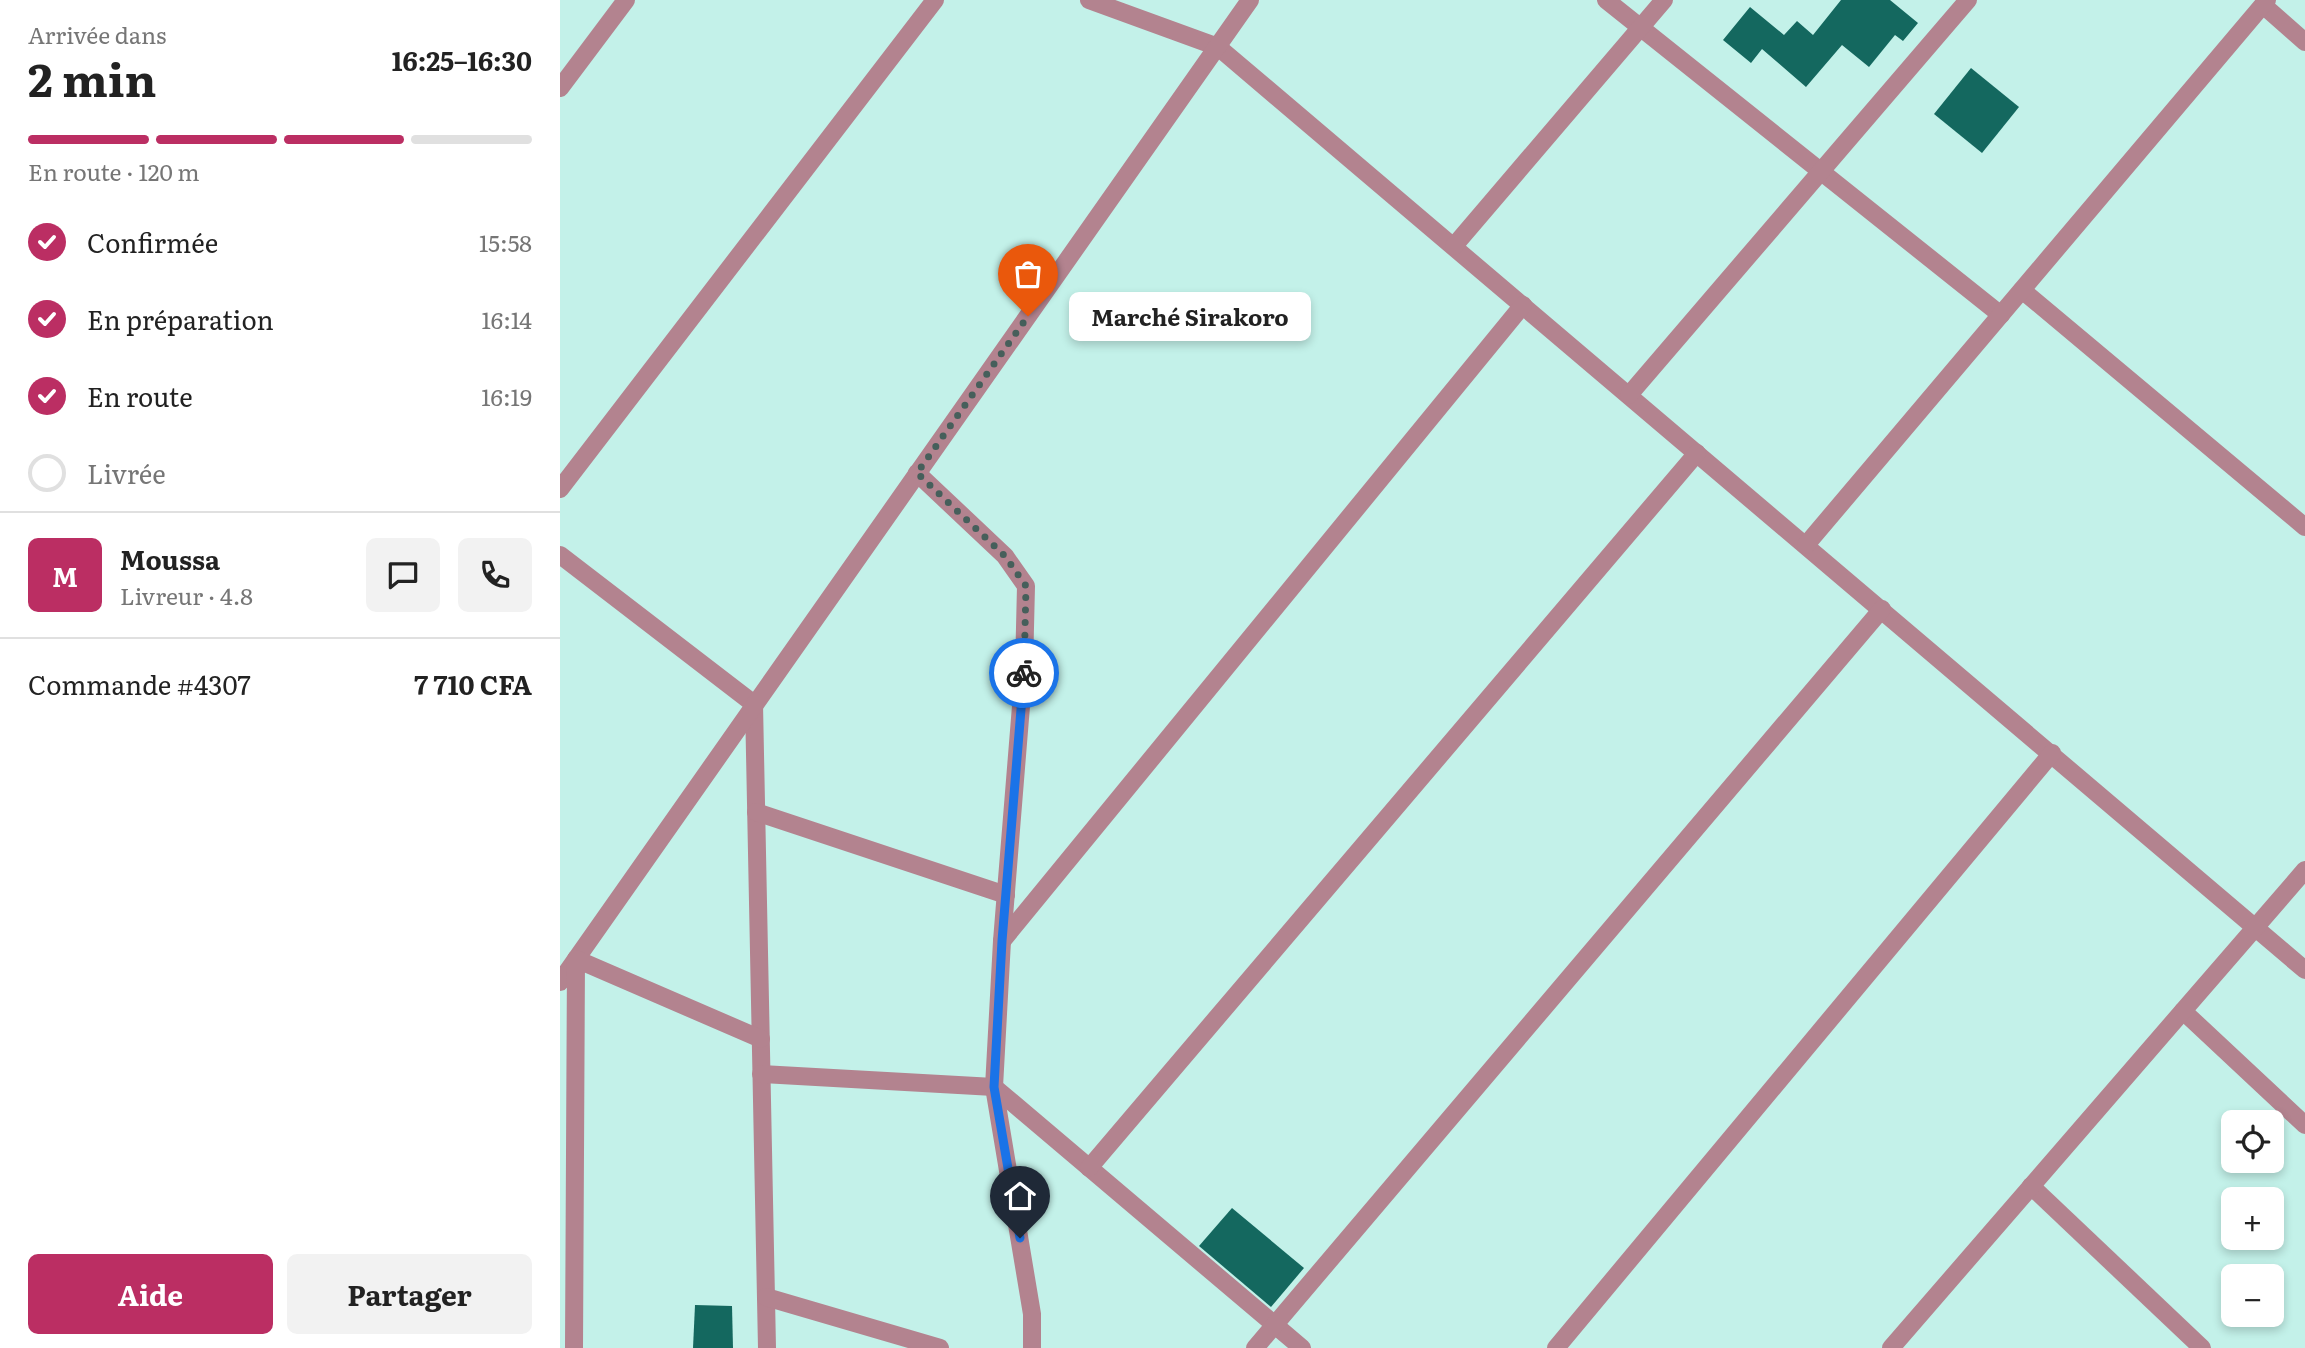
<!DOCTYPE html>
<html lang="fr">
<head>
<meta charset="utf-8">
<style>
	:root { --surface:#fff; --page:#f2f2f2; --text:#222; --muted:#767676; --line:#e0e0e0; --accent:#bb2e63 }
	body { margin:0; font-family:Literata,serif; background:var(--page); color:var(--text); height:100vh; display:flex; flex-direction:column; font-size:26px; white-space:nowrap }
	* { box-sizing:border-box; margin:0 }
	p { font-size:23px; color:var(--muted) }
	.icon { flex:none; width:38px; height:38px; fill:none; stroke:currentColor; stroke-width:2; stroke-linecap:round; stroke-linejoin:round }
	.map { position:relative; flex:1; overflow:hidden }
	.sheet { display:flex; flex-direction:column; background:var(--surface); width:560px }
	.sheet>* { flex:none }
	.tools { position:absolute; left:1661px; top:1110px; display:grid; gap:14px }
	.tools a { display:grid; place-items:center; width:63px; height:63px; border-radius:10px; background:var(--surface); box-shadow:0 4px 10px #0003; font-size:35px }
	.pin { position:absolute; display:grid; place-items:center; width:60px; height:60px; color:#fff; margin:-72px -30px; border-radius:50% 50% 50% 0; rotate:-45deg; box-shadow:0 0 7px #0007 }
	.pin .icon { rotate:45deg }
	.courier { position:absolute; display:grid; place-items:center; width:70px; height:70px; margin:-35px; border:5px solid #1a73e8; border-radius:50%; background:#fff; color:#222; box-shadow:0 2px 9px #0007 }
	.bubble { position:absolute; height:49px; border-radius:10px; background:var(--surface); box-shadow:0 4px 10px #0003; font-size:23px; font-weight:700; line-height:49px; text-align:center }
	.summary em { font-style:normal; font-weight:700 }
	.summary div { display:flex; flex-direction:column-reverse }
	.summary { display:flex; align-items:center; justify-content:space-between; height:119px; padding:0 28px }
	h1 { font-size:46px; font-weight:700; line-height:52px }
	.bar { display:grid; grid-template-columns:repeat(4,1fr); gap:10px 7px; align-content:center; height:84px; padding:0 28px }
	.bar i { height:9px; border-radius:5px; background:var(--line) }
	.bar .active { background:var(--accent) }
	.bar p { grid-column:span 4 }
	.line { display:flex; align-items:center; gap:18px; padding:0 28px; border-top:2px solid var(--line) }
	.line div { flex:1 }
	.round { display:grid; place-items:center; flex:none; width:74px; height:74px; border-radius:10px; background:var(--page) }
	ol { padding:0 28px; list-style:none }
	li { display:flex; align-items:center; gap:21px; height:77px }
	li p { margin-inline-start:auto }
	li .icon { padding:7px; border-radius:50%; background:var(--accent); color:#fff; stroke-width:4 }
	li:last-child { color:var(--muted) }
	li i { width:38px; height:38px; border:4px solid var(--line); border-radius:50% }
	.action { display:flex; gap:14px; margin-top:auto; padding:14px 28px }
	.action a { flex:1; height:80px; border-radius:10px; background:var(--accent); color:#fff; font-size:28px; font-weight:700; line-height:80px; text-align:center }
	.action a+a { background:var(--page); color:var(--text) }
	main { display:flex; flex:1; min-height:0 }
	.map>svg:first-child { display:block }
	.building { fill:#14685f }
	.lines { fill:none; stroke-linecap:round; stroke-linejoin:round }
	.minor { stroke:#b3838f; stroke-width:18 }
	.done { stroke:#465f5b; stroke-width:7; stroke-dasharray:0 12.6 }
	.route { stroke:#1a73e8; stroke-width:9 }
</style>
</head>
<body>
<main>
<section class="sheet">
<div class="summary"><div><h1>2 min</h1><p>Arrivée dans</p></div><em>16:25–16:30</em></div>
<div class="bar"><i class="active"></i><i class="active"></i><i class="active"></i><i></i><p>En route · 120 m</p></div>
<ol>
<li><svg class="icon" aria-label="check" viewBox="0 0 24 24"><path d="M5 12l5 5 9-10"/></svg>Confirmée<p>15:58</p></li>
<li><svg class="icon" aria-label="check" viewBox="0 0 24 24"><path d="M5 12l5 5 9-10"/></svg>En préparation<p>16:14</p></li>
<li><svg class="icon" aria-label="check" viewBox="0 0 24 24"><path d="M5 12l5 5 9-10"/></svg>En route<p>16:19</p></li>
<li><i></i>Livrée</li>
</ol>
<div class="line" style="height:126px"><b class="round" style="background:var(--accent);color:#fff">M</b><div><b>Moussa</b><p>Livreur · 4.8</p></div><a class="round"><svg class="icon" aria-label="chat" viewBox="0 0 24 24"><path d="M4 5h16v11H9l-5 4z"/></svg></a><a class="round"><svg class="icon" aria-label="phone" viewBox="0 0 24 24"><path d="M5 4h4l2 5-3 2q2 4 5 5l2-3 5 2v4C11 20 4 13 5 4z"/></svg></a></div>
<div class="line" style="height:91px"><div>Commande #4307</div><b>7 710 CFA</b></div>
<div class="action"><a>Aide</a><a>Partager</a></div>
</section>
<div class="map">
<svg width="1745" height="1348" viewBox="0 0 1745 1348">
	<rect width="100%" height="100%" fill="#c3f1e9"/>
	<g class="building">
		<path d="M1281 0H1330L1358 23 1343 41 1335 35 1309 67 1282 45 1246 87 1202 49 1191 63 1163 40 1190 7 1224 35 1237 21 1253 35Z"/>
		<path d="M1411 68 1459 107 1422 153 1374 114Z"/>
		<path d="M672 1208 744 1268 711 1307 639 1246Z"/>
		<path d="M135 1305 172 1306 173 1348H133Z"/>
	</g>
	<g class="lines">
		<g class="minor">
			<path d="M529 0 658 47 1745 970"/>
			<path d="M1046 0 1441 315"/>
			<path d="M1703 5 1745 42"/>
			<path d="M0 88 66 0"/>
			<path d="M894 246 1104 0"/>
			<path d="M1462 290 1745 527"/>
			<path d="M1069 395 1408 0"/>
			<path d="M357 473 445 556 466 586 464 669 442 941 434 1087 472 1314V1348"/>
			<path d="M0 489 375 0"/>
			<path d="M1246 545 1707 0"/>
			<path d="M0 555 194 704 207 1348"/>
			<path d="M196 812 446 895"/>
			<path d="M442 941 963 305"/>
			<path d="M0 982 690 0"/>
			<path d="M1623 1011 1745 1125"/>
			<path d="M201 1074 434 1087 742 1348"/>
			<path d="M529 1168 1137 453"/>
			<path d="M1471 1186 1642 1348"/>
			<path d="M206 1297 380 1348"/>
			<path d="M14 1348 16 959 201 1039"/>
			<path d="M695 1348 1322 609"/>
			<path d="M996 1348 1492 753"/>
			<path d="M1331 1348 1745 870"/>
		</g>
	</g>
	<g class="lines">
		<path class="done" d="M464 673 466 586 445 556 357 473 468 316"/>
		<path class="route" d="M460 1238 434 1087 442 941 464 673"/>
	</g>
</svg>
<div class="tools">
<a><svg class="icon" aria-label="locate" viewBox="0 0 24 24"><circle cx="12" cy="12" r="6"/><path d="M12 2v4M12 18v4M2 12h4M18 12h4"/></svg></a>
<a>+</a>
<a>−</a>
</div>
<div class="pin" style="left:468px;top:316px;background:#ea580c"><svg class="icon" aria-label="bag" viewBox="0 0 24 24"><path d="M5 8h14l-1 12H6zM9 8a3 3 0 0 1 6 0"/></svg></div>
<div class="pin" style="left:460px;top:1238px;background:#1f2937"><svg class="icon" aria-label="home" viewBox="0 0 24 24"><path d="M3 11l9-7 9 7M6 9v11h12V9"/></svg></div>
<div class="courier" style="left:464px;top:673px"><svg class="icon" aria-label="bike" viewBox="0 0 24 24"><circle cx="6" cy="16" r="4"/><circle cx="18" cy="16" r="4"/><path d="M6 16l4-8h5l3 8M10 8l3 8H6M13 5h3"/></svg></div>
<div class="bubble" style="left:509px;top:292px;width:242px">Marché Sirakoro</div>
</div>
</main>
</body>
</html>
